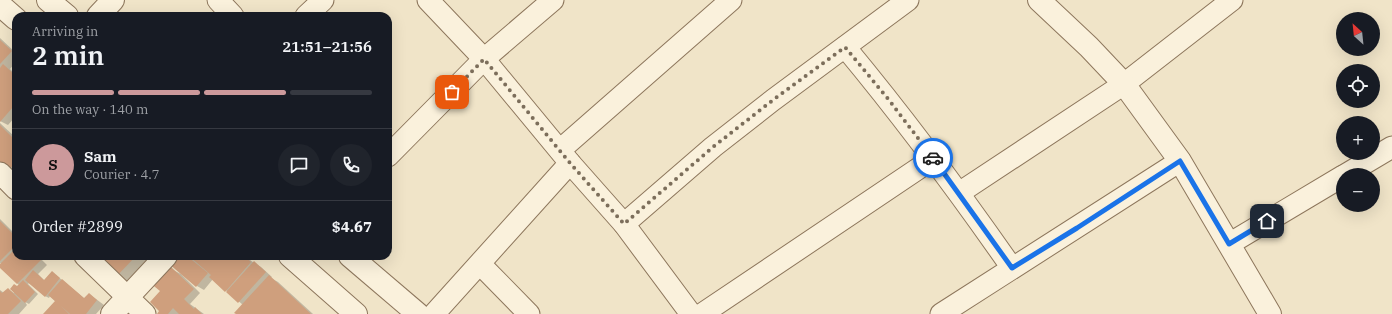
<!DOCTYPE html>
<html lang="en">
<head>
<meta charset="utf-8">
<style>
	:root { --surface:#171b24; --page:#20242c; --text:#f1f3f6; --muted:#9ea1a6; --line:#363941; --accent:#cc999b }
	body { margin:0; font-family:"IBM Plex Serif",serif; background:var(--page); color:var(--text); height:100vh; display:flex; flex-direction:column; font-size:15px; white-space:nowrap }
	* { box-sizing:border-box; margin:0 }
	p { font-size:13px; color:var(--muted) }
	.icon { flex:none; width:22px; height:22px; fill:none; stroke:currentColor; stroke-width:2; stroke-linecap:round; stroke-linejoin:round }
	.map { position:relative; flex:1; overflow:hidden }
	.side { position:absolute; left:12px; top:12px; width:380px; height:248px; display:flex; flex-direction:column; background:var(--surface); border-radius:12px; box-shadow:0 4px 16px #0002 }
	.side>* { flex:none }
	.needle { width:26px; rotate:333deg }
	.controls { position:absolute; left:1336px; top:12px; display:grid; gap:8px }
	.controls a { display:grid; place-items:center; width:44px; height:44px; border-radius:50%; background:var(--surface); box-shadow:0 4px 16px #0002; font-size:20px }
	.pin { position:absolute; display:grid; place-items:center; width:34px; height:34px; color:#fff; margin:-17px; border-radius:8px; box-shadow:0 2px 6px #0006 }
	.courier { position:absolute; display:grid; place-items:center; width:40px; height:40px; margin:-20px; border:3px solid #1a73e8; border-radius:50%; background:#fff; color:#222; box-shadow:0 1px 5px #0007 }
	.summary em { font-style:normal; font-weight:600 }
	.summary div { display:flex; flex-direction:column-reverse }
	.summary { display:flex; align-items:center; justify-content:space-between; height:68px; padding:0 20px }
	h1 { font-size:26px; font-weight:600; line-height:30px }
	.bar { display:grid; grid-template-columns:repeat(4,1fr); gap:6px 4px; align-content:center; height:48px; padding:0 20px }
	.bar i { height:5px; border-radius:3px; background:var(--line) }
	.bar .selected { background:var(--accent) }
	.bar p { grid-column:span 4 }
	.line { display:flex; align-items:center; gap:10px; padding:0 20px; border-top:1px solid var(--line) }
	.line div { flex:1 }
	.round { display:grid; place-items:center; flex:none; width:42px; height:42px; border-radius:21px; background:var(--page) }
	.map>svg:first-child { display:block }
	.shadow { fill:#0003 }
	.building { fill:#cf9f7d }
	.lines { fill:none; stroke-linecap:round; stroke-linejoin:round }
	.minor-casing { stroke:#8d765c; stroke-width:23 }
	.tertiary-casing { stroke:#8d765c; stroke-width:24 }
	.minor { stroke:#faf1dc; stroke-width:21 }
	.tertiary { stroke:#faf1dc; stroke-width:22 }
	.done { stroke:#7c6e5b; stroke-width:4; stroke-dasharray:0 7.2 }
	.route { stroke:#1a73e8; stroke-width:5 }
</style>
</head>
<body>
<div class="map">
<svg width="1392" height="314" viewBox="0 0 1392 314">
	<rect width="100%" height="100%" fill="#f0e4c8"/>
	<g class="shadow">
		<path d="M0 38 16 53V62L10 69 16 75V116L8 125 0 121Z"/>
		<path d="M0 123 16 138V184L0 169Z"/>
		<path d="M0 219 16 235V256H38L47 265 38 274 45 281 56 275 85 299 89 294 96 299 104 305 96 314H45L59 305 50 296 49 298 45 296 29 283 28 284 38 294 29 304 25 302 27 305 19 314H0V290L4 293 8 289 14 293 19 285 0 267 2 264 0 263Z"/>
		<path d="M90 256H150L123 285Z"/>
		<path d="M176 256H245L254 263 261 267 272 277 271 278 278 282 313 314H237L243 305 213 279 204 290 197 286Z"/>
		<path d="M171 269 181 274 200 293 190 304 204 314H158L161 311V291L165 276Z"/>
	</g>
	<g class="building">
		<path d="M0 40 12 51 0 64Z"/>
		<path d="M3 64 16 76V109L13 107 0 122V68Z"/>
		<path d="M0 125 15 140 12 142 16 145V162L4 175 0 171Z"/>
		<path d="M0 221 16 237V245L0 261Z"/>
		<path d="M16 248V256H36L41 260 17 284 0 268V264Z"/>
		<path d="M88 256H136L113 280Z"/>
		<path d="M174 256H187L208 273 196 287 168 263Z"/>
		<path d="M189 256H244L251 262 225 292 209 277 211 275Z"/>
		<path d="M254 261 266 272 238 303 226 292Z"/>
		<path d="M171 267 194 289 184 299 194 309 195 307 202 314H179L173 308 168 314H157L159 311 150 302 160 291 149 282 159 271 164 275Z"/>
		<path d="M33 270 44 280 52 271 60 278 45 297 25 280Z"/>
		<path d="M269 275 311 314H236L234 313Z"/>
		<path d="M62 279 84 298 89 293 97 300 86 314H70L61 306 69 314H43L55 301 48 295Z"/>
		<path d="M23 280 35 292 25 303 10 289 14 284 17 286Z"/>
		<path d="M8 288 21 301 8 314H0V291L2 293Z"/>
	</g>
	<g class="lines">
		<g class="minor-casing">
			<g id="minor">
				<path d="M218 0 233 16"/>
				<path d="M428 0 484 59 570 163 624 224 691 314"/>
				<path d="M306 16 323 0"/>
				<path d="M845 47C904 118 959 192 1012 268"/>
				<path d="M560 150 731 0"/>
				<path d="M388 156 484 59 553 0"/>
				<path d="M0 173 16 189"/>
				<path d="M1345 175 1392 147"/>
				<path d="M959 193 1124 84 1232 0"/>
				<path d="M624 224 713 147 773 100 908 0"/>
				<path d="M1229 244 1343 176"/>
				<path d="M85 256 145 314"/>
				<path d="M480 264 529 314"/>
				<path d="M434 314 570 163"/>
				<path d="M702 314 934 158"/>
				<path d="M941 314 1180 161"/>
			</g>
		</g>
		<g class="tertiary-casing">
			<g id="tertiary">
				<path d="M48 0 67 16"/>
				<path d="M1039 0 1089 47 1124 84 1180 161 1270 314"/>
				<path d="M0 5 16 19"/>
				<path d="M98 16 113 0"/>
				<path d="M290 256 356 314"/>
				<path d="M350 256 418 314"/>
				<path d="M112 314 166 256"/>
			</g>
		</g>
		<use href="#minor" class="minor"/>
		<use href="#tertiary" class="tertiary"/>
	</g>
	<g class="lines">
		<path class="done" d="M452 92 484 59 570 163 624 224 713 147 773 100 845 47 889 100 933 158"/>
		<path class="route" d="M933 158 1012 268 1077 228 1180 161 1229 244 1267 221"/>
	</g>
</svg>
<div class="controls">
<a><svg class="needle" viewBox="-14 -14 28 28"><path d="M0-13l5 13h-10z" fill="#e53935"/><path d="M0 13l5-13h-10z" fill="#9ea1a6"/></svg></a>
<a><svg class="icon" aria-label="locate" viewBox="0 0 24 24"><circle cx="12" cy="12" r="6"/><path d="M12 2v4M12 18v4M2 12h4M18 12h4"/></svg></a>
<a>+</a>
<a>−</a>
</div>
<div class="pin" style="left:452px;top:92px;background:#ea580c"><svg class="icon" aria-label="bag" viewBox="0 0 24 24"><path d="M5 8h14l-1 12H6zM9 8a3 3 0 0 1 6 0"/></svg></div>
<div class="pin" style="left:1267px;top:221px;background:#1f2937"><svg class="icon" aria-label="home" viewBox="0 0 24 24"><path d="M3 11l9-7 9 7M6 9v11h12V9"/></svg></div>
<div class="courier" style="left:933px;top:158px"><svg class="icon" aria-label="car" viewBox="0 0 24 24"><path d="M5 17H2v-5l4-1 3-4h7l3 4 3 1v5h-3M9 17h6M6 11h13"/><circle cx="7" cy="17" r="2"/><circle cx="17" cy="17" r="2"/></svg></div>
<section class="side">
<div class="summary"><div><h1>2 min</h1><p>Arriving in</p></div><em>21:51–21:56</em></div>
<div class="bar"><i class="selected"></i><i class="selected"></i><i class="selected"></i><i></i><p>On the way · 140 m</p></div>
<div class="line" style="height:72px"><b class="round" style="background:var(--accent);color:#111">S</b><div><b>Sam</b><p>Courier · 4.7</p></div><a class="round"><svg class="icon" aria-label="chat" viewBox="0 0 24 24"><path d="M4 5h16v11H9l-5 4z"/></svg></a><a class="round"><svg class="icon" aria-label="phone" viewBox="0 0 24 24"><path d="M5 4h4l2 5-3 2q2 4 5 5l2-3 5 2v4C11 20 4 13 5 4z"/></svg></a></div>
<div class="line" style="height:52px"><div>Order #2899</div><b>$4.67</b></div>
</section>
</div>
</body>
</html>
